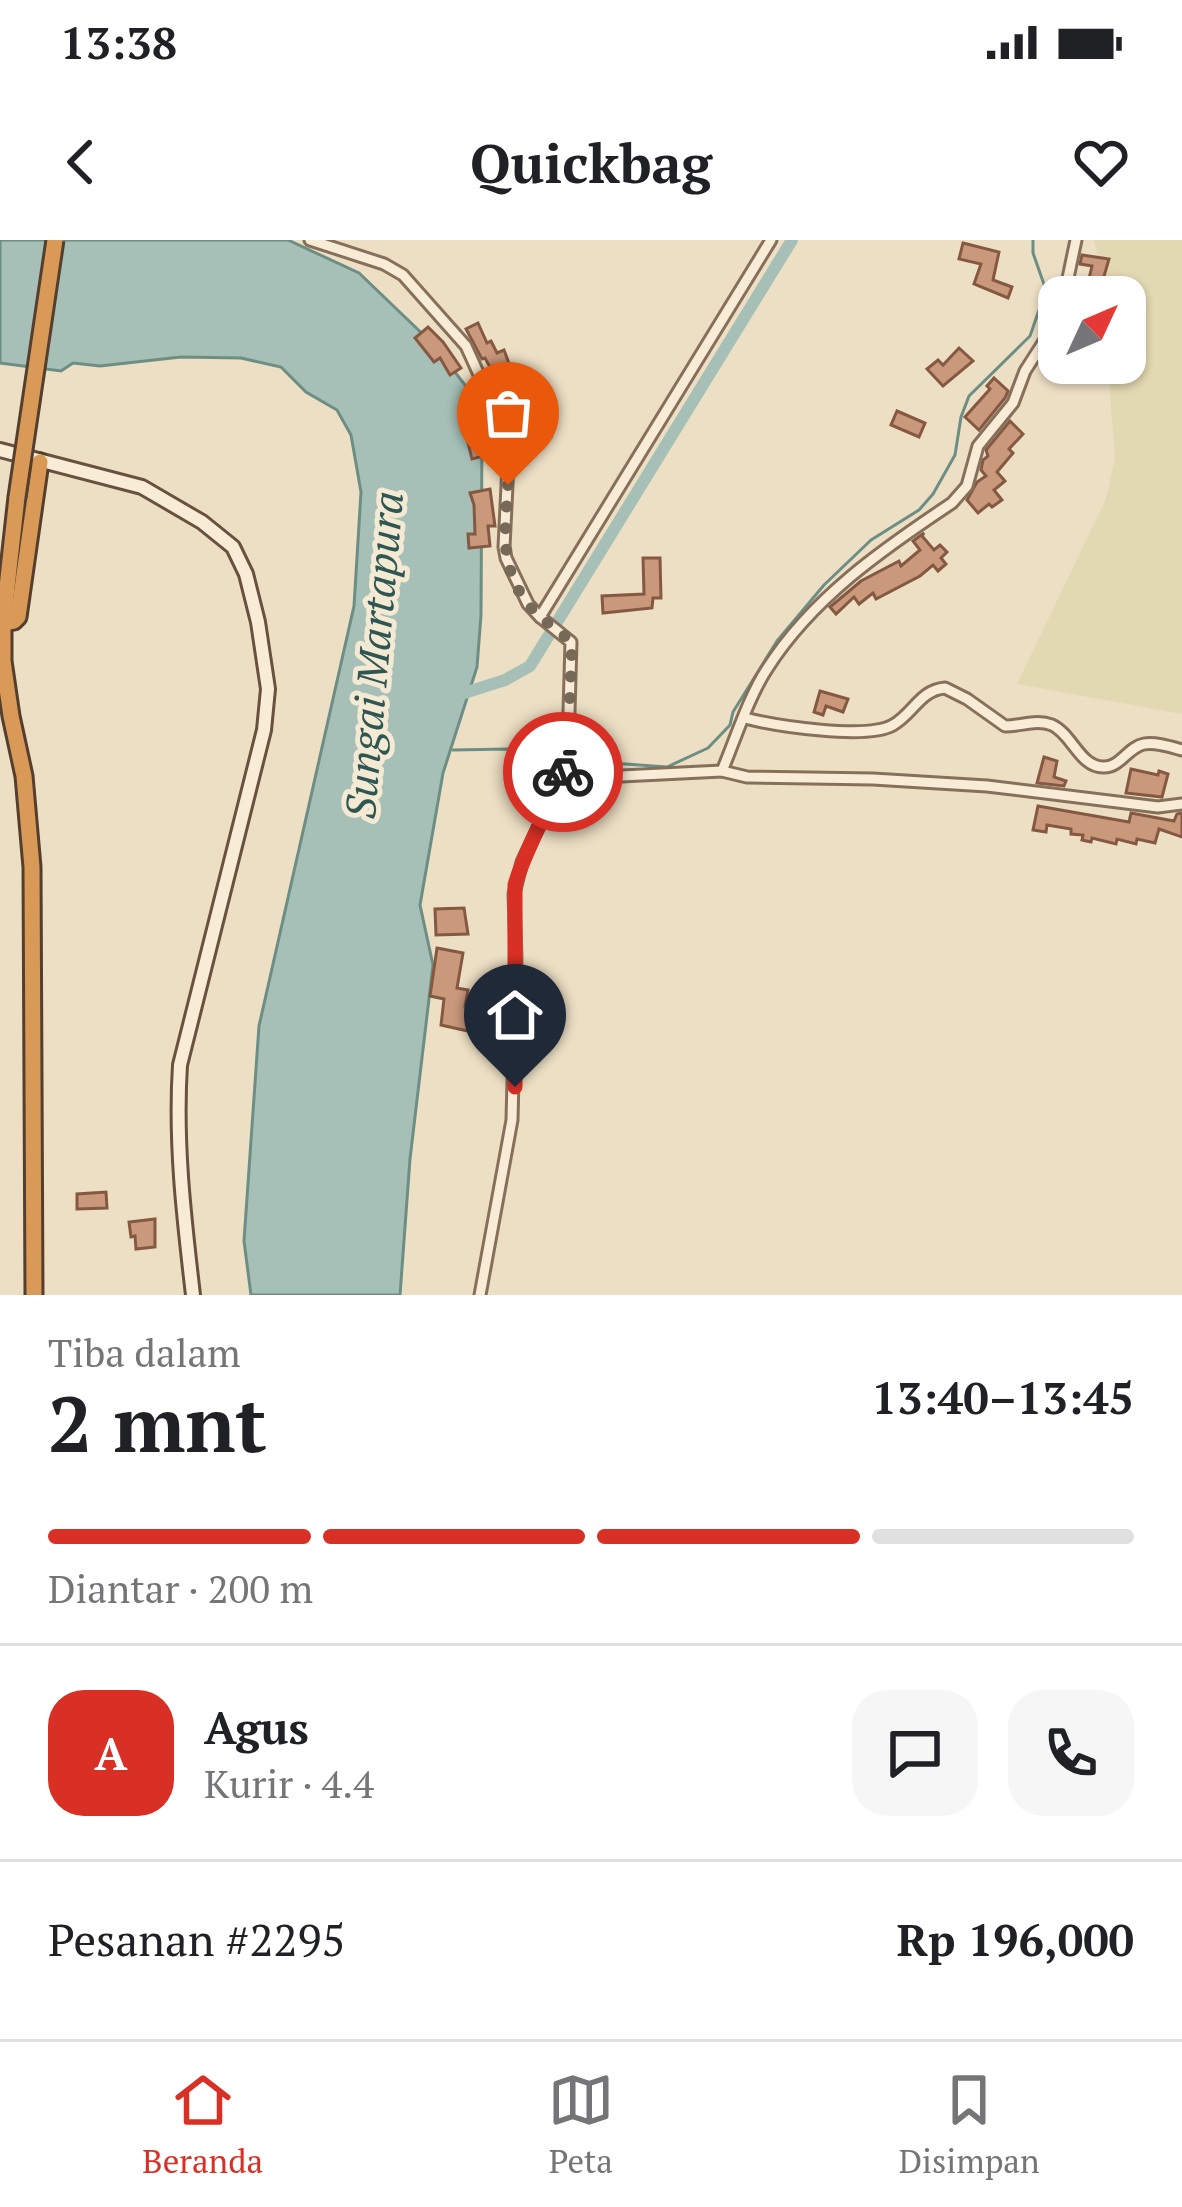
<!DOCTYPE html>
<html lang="id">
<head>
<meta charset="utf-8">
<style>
	:root { --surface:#fff; --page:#f6f6f6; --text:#202124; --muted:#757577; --line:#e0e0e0; --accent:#d93025 }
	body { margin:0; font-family:"PT Serif",serif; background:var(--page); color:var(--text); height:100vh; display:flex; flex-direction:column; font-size:45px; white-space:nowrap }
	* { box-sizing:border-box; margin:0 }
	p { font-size:39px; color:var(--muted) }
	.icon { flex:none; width:66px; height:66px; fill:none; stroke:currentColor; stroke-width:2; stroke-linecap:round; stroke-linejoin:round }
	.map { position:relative; height:1055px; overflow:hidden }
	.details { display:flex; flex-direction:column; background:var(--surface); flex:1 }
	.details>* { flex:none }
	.needle { width:78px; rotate:46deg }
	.fabs { position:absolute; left:1038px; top:36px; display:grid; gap:24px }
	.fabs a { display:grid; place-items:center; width:108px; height:108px; border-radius:24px; background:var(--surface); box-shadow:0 3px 9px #0004; font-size:60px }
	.pin { position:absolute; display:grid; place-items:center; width:102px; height:102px; color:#fff; margin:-123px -51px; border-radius:50% 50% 50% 0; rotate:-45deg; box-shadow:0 0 12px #0007 }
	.pin .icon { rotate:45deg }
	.courier { position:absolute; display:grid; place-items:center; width:120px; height:120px; margin:-60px; border:9px solid #d93025; border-radius:50%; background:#fff; color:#222; box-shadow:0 3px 15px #0007 }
	.head em { font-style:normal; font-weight:700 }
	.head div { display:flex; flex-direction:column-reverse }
	.head { display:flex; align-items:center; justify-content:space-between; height:204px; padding:0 48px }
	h1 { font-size:78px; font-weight:700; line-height:90px }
	.bar { display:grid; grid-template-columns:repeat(4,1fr); gap:18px 12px; align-content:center; height:144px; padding:0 48px }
	.bar i { height:15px; border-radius:9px; background:var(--line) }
	.bar .active { background:var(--accent) }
	.bar p { grid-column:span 4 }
	.line { display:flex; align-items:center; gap:30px; padding:0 48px; border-top:3px solid var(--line) }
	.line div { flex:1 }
	.round { display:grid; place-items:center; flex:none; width:126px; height:126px; border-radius:36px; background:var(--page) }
	.status { display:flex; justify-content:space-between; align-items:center; height:84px; padding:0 60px; background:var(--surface); direction:ltr }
	.status svg { height:33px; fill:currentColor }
	header { display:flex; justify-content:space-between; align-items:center; height:156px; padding:0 48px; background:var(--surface); font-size:54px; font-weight:700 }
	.tab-bar { display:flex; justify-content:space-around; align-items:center; height:168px; border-top:3px solid var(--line); background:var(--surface); font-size:33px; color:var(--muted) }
	.tab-bar a { display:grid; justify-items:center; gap:6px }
	.tab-bar .active { color:var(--accent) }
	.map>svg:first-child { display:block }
	.farmland { fill:#e2d8b1 }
	.water { fill:#a6c0b7; stroke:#6d8e84; stroke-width:3 }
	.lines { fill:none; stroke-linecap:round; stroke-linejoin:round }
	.stream { stroke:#6d8e84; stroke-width:3 }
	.canal { stroke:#a6c0b7; stroke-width:12 }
	.building { fill:#ca987b; stroke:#855941; stroke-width:3 }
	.street-casing { stroke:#87705b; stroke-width:15 }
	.secondary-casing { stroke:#68513e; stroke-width:18 }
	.highway-casing { stroke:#543f2f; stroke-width:21 }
	.street { stroke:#f8ecd7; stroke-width:9 }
	.secondary { stroke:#f8ecd7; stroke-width:12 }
	.highway { stroke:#d99a57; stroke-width:15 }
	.highway-bridge-casing { stroke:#543f2f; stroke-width:21; stroke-linecap:butt }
	.highway-bridge { stroke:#d99a57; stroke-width:15 }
	.done { stroke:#776958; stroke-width:12; stroke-dasharray:0 21.6 }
	.route { stroke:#d93025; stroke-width:15 }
	.labels { text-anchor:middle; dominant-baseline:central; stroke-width:10; stroke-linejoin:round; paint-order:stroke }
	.water-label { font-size:42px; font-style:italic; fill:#2e5652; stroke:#f4e9d3 }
</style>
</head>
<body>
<div class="status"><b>13:38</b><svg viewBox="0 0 49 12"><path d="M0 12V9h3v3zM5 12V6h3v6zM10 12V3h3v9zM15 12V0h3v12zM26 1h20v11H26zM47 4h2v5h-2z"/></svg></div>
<header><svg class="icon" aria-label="back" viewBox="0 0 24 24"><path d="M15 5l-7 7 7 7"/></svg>Quickbag<svg class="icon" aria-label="heart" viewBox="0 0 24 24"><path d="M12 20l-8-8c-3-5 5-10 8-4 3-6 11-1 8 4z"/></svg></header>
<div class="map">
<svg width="1182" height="1055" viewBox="0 0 1182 1055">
	<rect width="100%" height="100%" fill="#eddfc4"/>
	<path class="farmland" d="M1094 0H1182V474L1017 444 1106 259 1115 219 1109 137 1110 123H1125V57H1109Z"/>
	<path class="water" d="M0 0H288L359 33 434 105 465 145 482 193 481 375 477 427 443 533 420 665 433 725 410 919 400 1055H251L244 1001 259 786 354 366 361 252 351 195 337 170 306 152 281 127 241 118 181 117 100 126 73 123 61 131 0 123Z"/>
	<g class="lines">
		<path class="stream" d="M453 510 507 509 556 519 667 527 708 508 730 485 733 472 777 401 824 345 871 300 919 270 933 254 955 215 961 177 969 156 1030 96 1046 50 1033 13V0"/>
		<path class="canal" d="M455 456 505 440 530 426 792 0"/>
	</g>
	<g class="building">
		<path d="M963 3 999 12 993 40 1012 47 1008 58 974 44 981 24 959 19Z"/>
		<path d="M1082 15 1109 19 1098 57H1073L1076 44 1087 47 1092 26 1080 24Z"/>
		<path d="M478 83 487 103 491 101 497 113 504 110 516 142 496 151 492 142 497 140 485 118 482 119 466 89Z"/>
		<path d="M428 87 443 102 461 128 450 135 440 118 434 122 415 98Z"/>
		<path d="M959 108 973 121 943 146 927 129 938 120 943 125Z"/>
		<path d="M994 138 1008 151 1005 158 979 190 965 177 990 149 987 146Z"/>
		<path d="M513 160 525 176 535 171 542 186 546 184 551 197 540 201 539 198 528 201 524 190 520 192 514 181 516 180 507 167Z"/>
		<path d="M478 163 483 176 487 175 491 184 483 186 487 203 492 202 495 213 472 219 465 191 470 190 461 169Z"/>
		<path d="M897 171 925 183 919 197 891 185Z"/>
		<path d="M1010 181 1023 194 1009 209 1013 213 997 232 1005 241 994 250 1002 260 992 267 989 264 978 273 967 260 977 242 986 236 981 230 983 220 988 216 986 210Z"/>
		<path d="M490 249 495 286H488L490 306 469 308 468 294H475L474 265 470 253Z"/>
		<path d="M924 293 922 296 934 310 940 305 947 312 941 318 946 324 938 331 933 325 920 336 876 359 873 353 859 364 854 357 836 374 830 367 861 341 899 321 901 326 920 310 913 301Z"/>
		<path d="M643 318H660L661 358H653L652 368 603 373 602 356 644 354Z"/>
		<path d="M820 451 848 459 843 472 826 466 823 475 814 472Z"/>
		<path d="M1044 517 1057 521 1054 537 1066 541 1064 546 1037 543Z"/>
		<path d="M1131 529 1158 535 1159 531 1168 534 1162 557 1126 553Z"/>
		<path d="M1038 566 1129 582 1131 573 1174 581 1177 574 1182 573V597L1159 589 1155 603 1137 599 1136 604 1117 599 1116 604 1092 598 1091 602 1082 600 1083 595 1071 594V589L1047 585 1046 592 1033 590Z"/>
		<path d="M464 668 468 694 436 695 435 669Z"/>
		<path d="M437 708 463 713 457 748 468 750 465 766 479 769 472 792 441 785 444 759 430 756Z"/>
		<path d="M106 952 107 968 77 969V954Z"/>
		<path d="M155 979V1007L136 1009 135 996 131 997 129 982Z"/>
	</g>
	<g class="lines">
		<g class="street-casing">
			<g id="street">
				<path d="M310 0 384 24 403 35 466 106 504 190 508 225 504 307 506 318 528 364 540 377 571 402 568 506 561 539 722 531C735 500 749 456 767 429 812 358 883 309 952 263L967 246 978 206 1013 163 1025 131 1059 78"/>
				<path d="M1064 57 1076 0"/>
				<path d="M540 377 771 0"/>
				<path d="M745 478C776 486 867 500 893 485 913 474 920 450 945 448L967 459 1005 486C1022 486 1036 479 1052 485 1072 494 1080 527 1103 527 1120 528 1128 507 1144 504 1156 502 1171 507 1182 510"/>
				<path d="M722 531 747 537 873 539 987 546 1158 567 1182 564"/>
				<path d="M480 1055 512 880 516 718 514 654 522 622 561 539"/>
			</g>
		</g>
		<g class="secondary-casing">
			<path id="secondary" d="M0 210 142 247 202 282 233 307 246 334 258 382 268 449 264 490 180 825C175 902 184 978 193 1055"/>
		</g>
		<g class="highway-casing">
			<g id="highway">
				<path d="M17 257 3 383V421L11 476 24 536 32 627 34 1055"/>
				<path d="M3 383 14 381 18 377 40 222"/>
			</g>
		</g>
		<use href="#street" class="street"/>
		<use href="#secondary" class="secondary"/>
		<use href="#highway" class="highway"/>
		<g class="highway-bridge-casing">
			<path id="highway-bridge" d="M17 257 55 0"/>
		</g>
		<use href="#highway-bridge" class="highway-bridge"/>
	</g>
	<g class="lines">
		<path class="done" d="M508 245C505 294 498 334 536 373 548 385 563 391 572 405L568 506 563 532"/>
		<path class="route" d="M515 847V645C526 606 549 571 563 532"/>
	</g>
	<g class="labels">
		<g class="water-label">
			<text transform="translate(373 415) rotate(-85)">Sungai Martapura</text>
		</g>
	</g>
</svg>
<div class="fabs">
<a><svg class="needle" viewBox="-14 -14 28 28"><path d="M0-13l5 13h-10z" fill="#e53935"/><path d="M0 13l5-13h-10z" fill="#757577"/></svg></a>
</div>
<div class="pin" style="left:508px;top:245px;background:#ea580c"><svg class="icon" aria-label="bag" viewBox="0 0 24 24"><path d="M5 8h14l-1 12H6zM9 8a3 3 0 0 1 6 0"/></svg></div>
<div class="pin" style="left:515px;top:847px;background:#1f2937"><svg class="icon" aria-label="home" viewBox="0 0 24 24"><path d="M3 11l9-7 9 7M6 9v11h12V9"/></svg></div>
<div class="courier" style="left:563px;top:532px"><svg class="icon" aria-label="bike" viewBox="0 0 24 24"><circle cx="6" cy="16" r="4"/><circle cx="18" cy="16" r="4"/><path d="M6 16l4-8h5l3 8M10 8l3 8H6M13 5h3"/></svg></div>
</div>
<section class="details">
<div class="head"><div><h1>2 mnt</h1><p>Tiba dalam</p></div><em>13:40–13:45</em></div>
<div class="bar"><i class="active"></i><i class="active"></i><i class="active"></i><i></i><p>Diantar · 200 m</p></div>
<div class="line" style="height:216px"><b class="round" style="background:var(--accent);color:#fff">A</b><div><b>Agus</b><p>Kurir · 4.4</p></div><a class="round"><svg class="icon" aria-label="chat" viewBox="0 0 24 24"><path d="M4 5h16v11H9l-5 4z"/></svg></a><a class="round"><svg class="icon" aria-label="phone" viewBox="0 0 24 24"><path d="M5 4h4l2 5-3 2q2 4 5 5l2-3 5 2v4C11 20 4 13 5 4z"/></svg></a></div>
<div class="line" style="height:156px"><div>Pesanan #2295</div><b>Rp 196,000</b></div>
</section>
<nav class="tab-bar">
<a class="active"><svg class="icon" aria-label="home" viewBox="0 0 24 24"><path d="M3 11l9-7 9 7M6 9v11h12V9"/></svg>Beranda</a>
<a><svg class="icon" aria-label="map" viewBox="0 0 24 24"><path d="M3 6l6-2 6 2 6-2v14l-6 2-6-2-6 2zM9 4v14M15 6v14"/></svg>Peta</a>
<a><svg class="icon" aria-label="saved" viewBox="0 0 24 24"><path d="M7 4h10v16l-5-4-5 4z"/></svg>Disimpan</a>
</nav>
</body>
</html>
